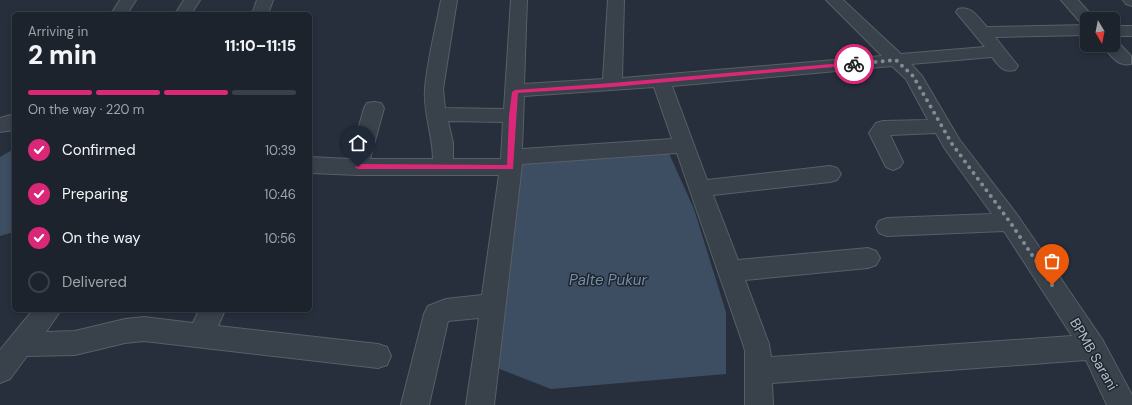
<!DOCTYPE html>
<html lang="en">
<head>
<meta charset="utf-8">
<style>
	:root { --surface:#1c232c; --page:#292f38; --text:#f1f3f6; --muted:#a0a4a9; --line:#3a4048; --accent:#db2777 }
	body { margin:0; font-family:"DM Sans",sans-serif; background:var(--page); color:var(--text); height:100vh; display:flex; flex-direction:column; font-size:15px; white-space:nowrap }
	* { box-sizing:border-box; margin:0 }
	p { font-size:13px; color:var(--muted) }
	.icon { flex:none; width:22px; height:22px; fill:none; stroke:currentColor; stroke-width:2; stroke-linecap:round; stroke-linejoin:round }
	.map { position:relative; flex:1; overflow:hidden }
	.panel { position:absolute; left:12px; top:12px; width:300px; height:300px; display:flex; flex-direction:column; background:var(--surface); border-radius:6px; box-shadow:0 2px 6px #0003,0 0 0 1px var(--line) }
	.panel>* { flex:none }
	.needle { width:26px; rotate:170deg }
	.tools { position:absolute; left:1080px; top:12px; display:grid; gap:8px }
	.tools a { display:grid; place-items:center; width:40px; height:40px; border-radius:6px; background:var(--surface); box-shadow:0 2px 6px #0003,0 0 0 1px var(--line); font-size:20px }
	.pin { position:absolute; display:grid; place-items:center; width:34px; height:34px; color:#fff; margin:-41px -17px; border-radius:50% 50% 50% 0; rotate:-45deg; box-shadow:0 0 4px #0007 }
	.pin .icon { rotate:45deg }
	.courier { position:absolute; display:grid; place-items:center; width:40px; height:40px; margin:-20px; border:3px solid #db2777; border-radius:50%; background:#fff; color:#222; box-shadow:0 1px 5px #0007 }
	.headline em { font-style:normal; font-weight:800 }
	.headline div { display:flex; flex-direction:column-reverse }
	.headline { display:flex; align-items:center; justify-content:space-between; height:68px; padding:0 16px }
	h1 { font-size:26px; font-weight:800; line-height:30px }
	.bar { display:grid; grid-template-columns:repeat(4,1fr); gap:6px 4px; align-content:center; height:48px; padding:0 16px }
	.bar i { height:5px; border-radius:3px; background:var(--line) }
	.bar .selected { background:var(--accent) }
	.bar p { grid-column:span 4 }
	ol { padding:0 16px; list-style:none }
	li { display:flex; align-items:center; gap:12px; height:44px }
	li p { margin-inline-start:auto }
	li .icon { padding:4px; border-radius:50%; background:var(--accent); color:#fff; stroke-width:4 }
	li:last-child { color:var(--muted) }
	li i { width:22px; height:22px; border:2px solid var(--line); border-radius:50% }
	.map>svg:first-child { display:block }
	.water { fill:#3d4e62 }
	.lines { fill:none; stroke-linecap:round; stroke-linejoin:round }
	.minor-casing { stroke:#575f69; stroke-width:2 }
	.minor { fill:#39414b; fill-rule:evenodd }
	.route { fill:#db2777 }
	.done { stroke:#838b96; stroke-width:4; stroke-dasharray:0 7.2 }
	.labels { text-anchor:middle; dominant-baseline:central; stroke-width:3; stroke-linejoin:round; paint-order:stroke }
	.street-label { font-size:14px; fill:#b5bcc7; stroke:#1e2630 }
	.water-label { font-size:15px; font-style:italic; fill:#788ea7; stroke:#1e2630 }
</style>
</head>
<body>
<div class="map">
<svg width="1132" height="405" viewBox="0 0 1132 405">
	<rect width="100%" height="100%" fill="#262f3b"/>
	<g class="water">
		<path d="M14 149V232L0 236V157Z"/>
		<path d="M667 149 694 209 726 312V374L551 389 497 368 514 158Z"/>
	</g>
	<g class="lines">
		<g class="minor-casing">
			<g id="minor">
				<path d="M120 0H136L127 14H111Z"/>
				<path d="M184 0H200L191 14H175Z"/>
				<path d="M257 0H273L268 14H252Z"/>
				<path d="M441 0H457L443 89 445 108 504 109 511 0H527L524 84 603 79 608 0H624L622 78 882 56 826 0H843L901 54 985 47 956 12 958 9C972 5 978 18 987 27L1087 25V35L995 37 1018 66 1015 70C1003 73 999 66 992 57L911 64 922 76 959 139 1018 216 1102 339 1132 395V405H1107L1086 360 772 383 773 405H745V351L743 344 677 153 522 164 494 405H466L479 318 448 321 429 405H401L424 314 428 306 446 299 482 295 499 175H358L310 173V157L350 159 364 108 367 103 374 102 381 103 384 108 370 159H433C433 136 423 112 425 89 427 61 436 28 441 0ZM892 66 906 79 928 120 883 121 876 123 869 133 886 167 893 170 900 167 903 162 890 135 936 133 945 149 992 214 887 218 879 221 876 227 879 233 887 236 1004 231 1072 336 771 357 769 344 745 280 868 268 876 265 880 258 876 251 868 248 738 260 713 195 830 182 837 180 841 174 837 168 830 166 707 180 672 86ZM654 87 672 139 522 149 524 96ZM448 121 503 122 501 159H453V143Z"/>
				<path d="M1061 0H1078L1095 19H1087V24L1081 23Z"/>
				<path d="M1123 0H1132V6L1126 4Z"/>
				<rect x="1113" y="26" width="19" height="10"/>
				<path d="M1113 40 1117 41 1131 56V64C1118 67 1110 55 1102 45H1113Z"/>
				<path d="M14 114V130L0 132V118Z"/>
				<path d="M33 310H61L46 332 75 331 125 319 144 317 193 323 199 310H225L218 326 378 344 387 347 391 356 387 365 378 368 144 341 125 343 75 355 27 356 10 379 0 383V350Z"/>
			</g>
		</g>
		<use href="#minor" class="minor"/>
	</g>
	<path class="route" d="M854 62 856 65 612 87 518 93 513 169H358L355 167 358 164 507 165 509 116 512 92 515 90 612 83Z"/>
	<g class="lines">
		<path class="done" d="M854 64 896 60 913 76 952 144 1010 222 1052 285"/>
	</g>
	<g class="labels">
		<g class="street-label">
			<text transform="translate(1094 354) rotate(60)">BPMB Sarani</text>
		</g>
		<g class="water-label">
			<text x="608" y="280">Palte Pukur</text>
		</g>
	</g>
</svg>
<div class="tools">
<a><svg class="needle" viewBox="-14 -14 28 28"><path d="M0-13l5 13h-10z" fill="#e53935"/><path d="M0 13l5-13h-10z" fill="#a0a4a9"/></svg></a>
</div>
<div class="pin" style="left:1052px;top:285px;background:#ea580c"><svg class="icon" aria-label="bag" viewBox="0 0 24 24"><path d="M5 8h14l-1 12H6zM9 8a3 3 0 0 1 6 0"/></svg></div>
<div class="pin" style="left:358px;top:167px;background:#1f2937"><svg class="icon" aria-label="home" viewBox="0 0 24 24"><path d="M3 11l9-7 9 7M6 9v11h12V9"/></svg></div>
<div class="courier" style="left:854px;top:64px"><svg class="icon" aria-label="bike" viewBox="0 0 24 24"><circle cx="6" cy="16" r="4"/><circle cx="18" cy="16" r="4"/><path d="M6 16l4-8h5l3 8M10 8l3 8H6M13 5h3"/></svg></div>
<section class="panel">
<div class="headline"><div><h1>2 min</h1><p>Arriving in</p></div><em>11:10–11:15</em></div>
<div class="bar"><i class="selected"></i><i class="selected"></i><i class="selected"></i><i></i><p>On the way · 220 m</p></div>
<ol>
<li><svg class="icon" aria-label="check" viewBox="0 0 24 24"><path d="M5 12l5 5 9-10"/></svg>Confirmed<p>10:39</p></li>
<li><svg class="icon" aria-label="check" viewBox="0 0 24 24"><path d="M5 12l5 5 9-10"/></svg>Preparing<p>10:46</p></li>
<li><svg class="icon" aria-label="check" viewBox="0 0 24 24"><path d="M5 12l5 5 9-10"/></svg>On the way<p>10:56</p></li>
<li><i></i>Delivered</li>
</ol>
</section>
</div>
</body>
</html>
